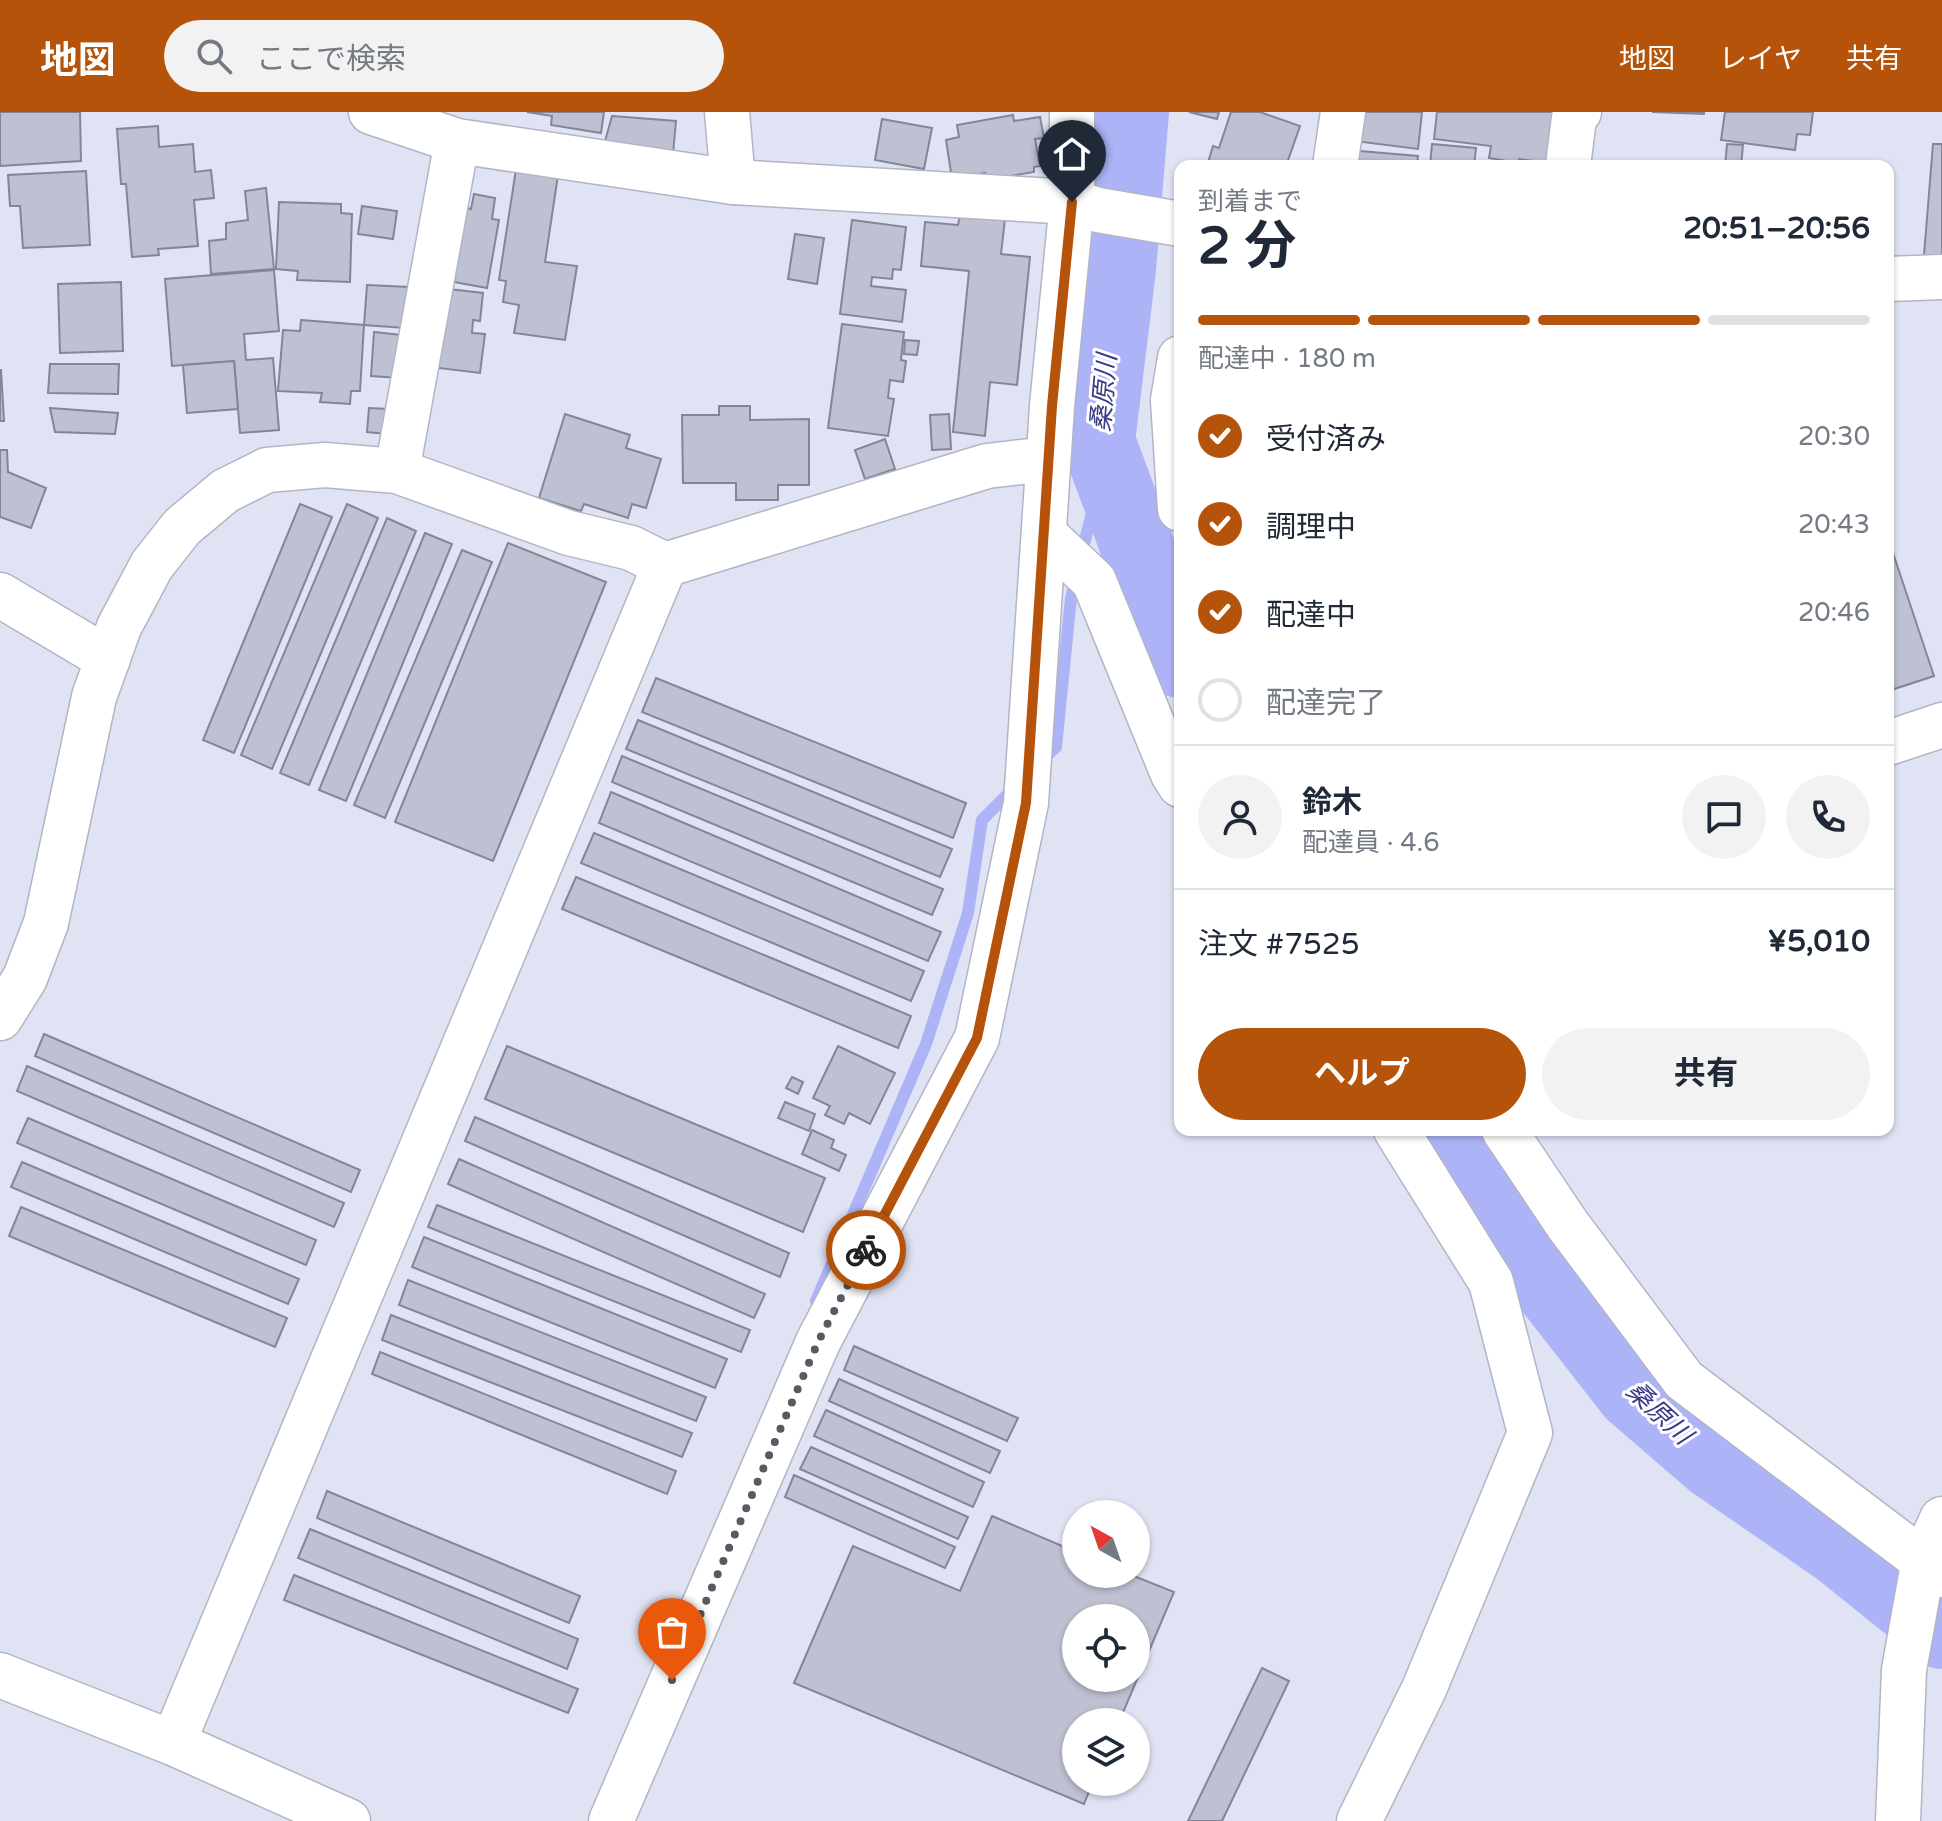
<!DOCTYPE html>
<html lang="ja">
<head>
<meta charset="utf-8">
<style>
	:root { --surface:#fff; --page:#f2f2f3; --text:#1f2937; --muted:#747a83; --line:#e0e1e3; --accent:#b45309 }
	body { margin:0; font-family:"Varela Round","Noto Sans JP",sans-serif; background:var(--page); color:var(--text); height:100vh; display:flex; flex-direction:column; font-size:30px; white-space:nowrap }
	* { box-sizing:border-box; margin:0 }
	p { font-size:26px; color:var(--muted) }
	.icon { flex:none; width:44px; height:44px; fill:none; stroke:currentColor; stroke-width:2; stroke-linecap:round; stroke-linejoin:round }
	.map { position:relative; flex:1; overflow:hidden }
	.sheet { position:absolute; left:1174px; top:48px; width:720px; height:976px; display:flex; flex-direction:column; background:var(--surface); border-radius:16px; box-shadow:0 2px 6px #0004 }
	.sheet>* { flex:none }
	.needle { width:52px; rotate:320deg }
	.buttons { position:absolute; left:1062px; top:1388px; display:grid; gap:16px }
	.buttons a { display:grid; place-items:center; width:88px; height:88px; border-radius:50%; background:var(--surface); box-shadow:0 2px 6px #0004; font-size:40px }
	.pin { position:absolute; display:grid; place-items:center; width:68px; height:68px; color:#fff; margin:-82px -34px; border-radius:50% 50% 50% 0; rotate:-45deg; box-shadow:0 0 8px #0007 }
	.pin .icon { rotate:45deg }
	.courier { position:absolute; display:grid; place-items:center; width:80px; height:80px; margin:-40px; border:6px solid #b45309; border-radius:50%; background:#fff; color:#222; box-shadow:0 2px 10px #0007 }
	.headline em { font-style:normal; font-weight:700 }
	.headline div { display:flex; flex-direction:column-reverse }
	.headline { display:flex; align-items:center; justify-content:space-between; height:136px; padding:0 24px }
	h1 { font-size:52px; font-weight:700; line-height:60px }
	.bar { display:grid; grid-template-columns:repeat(4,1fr); gap:12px 8px; align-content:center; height:96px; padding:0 24px }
	.bar i { height:10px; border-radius:6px; background:var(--line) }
	.bar .on { background:var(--accent) }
	.bar p { grid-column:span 4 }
	.line { display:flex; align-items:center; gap:20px; padding:0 24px; border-top:2px solid var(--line) }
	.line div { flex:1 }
	.round { display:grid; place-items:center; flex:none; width:84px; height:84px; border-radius:42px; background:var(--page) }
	ol { padding:0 24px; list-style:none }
	li { display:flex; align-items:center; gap:24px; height:88px }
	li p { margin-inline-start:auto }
	li .icon { padding:8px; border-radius:50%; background:var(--accent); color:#fff; stroke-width:4 }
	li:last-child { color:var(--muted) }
	li i { width:44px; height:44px; border:4px solid var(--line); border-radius:50% }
	.action { display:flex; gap:16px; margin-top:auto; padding:16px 24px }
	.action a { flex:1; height:92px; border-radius:48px; background:var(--accent); color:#fff; font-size:32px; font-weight:700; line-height:92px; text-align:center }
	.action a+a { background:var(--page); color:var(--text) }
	header { display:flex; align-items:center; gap:48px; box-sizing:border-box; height:112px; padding:0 40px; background:var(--accent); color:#fff }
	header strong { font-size:38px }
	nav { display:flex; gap:44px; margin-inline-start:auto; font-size:28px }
	.search { width:560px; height:72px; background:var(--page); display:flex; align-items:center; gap:20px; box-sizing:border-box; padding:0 28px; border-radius:44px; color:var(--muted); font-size:30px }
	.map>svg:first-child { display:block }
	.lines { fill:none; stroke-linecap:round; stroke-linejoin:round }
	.stream { stroke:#acb4f7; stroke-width:12 }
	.river { stroke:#acb4f7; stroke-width:74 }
	.building { fill:#bec1d2; stroke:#838696; stroke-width:2; fill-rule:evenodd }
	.minor-casing { stroke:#b2b5c5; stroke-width:47 }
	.minor { stroke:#fff; stroke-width:44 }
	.done { stroke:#585a63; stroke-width:8; stroke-dasharray:0 14.4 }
	.route { stroke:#b45309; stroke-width:10 }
	.labels { text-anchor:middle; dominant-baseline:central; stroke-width:6; stroke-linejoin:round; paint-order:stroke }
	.water-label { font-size:26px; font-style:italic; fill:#3a3b88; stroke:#fff }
</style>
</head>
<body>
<header>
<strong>地図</strong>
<div class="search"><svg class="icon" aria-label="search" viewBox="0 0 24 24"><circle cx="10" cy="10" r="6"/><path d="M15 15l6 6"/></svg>ここで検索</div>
<nav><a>地図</a><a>レイヤ</a><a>共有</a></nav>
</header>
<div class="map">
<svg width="1942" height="1709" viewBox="0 0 1942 1709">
	<rect width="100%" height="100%" fill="#e0e3f4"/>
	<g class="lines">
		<g class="stream">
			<path d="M1081 444 1093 397 1098 329"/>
			<path d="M1042 648 1056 635 1071 486 1076 466"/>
			<path d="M816 1189 926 932 968 801 982 708 1015 675"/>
		</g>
		<g class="river">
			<path d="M1132 0 1119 157 1098 329 1180 549"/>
			<path d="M1443 1018 1512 1126 1633 1281 1713 1350 1839 1437 1942 1520"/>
		</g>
	</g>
	<g class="building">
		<path d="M0 0H80L81 49 0 54Z"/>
		<path d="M527 0H604L601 21 551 13 552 4Z"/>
		<path d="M1189 0H1219L1217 7Z"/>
		<path d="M1231 0H1260L1300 14 1286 54H1207L1213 34 1219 36Z"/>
		<path d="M1358 0H1422L1418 37 1354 29Z"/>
		<path d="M1437 0H1563L1556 52 1519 47 1518 51 1489 46 1491 34 1434 27Z"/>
		<path d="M1652 0H1704V2Z"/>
		<path d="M1725 0H1813L1810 23 1797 22 1795 38 1721 28Z"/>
		<path d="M1013 3 1014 9 1040 5 1044 26 1035 27 1040 54 1034 55V60L986 68 985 61 952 67 946 28 959 25 957 13Z"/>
		<path d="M612 4 676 9 672 53 602 40Z"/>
		<path d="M882 7 932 16 924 57 875 48Z"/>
		<path d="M158 14 159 35 193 32 195 60 211 58 214 86 194 88 198 134 158 137 159 143 132 145 126 72H121L117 17Z"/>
		<path d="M1432 32 1476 36 1474 54H1430Z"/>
		<path d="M1727 32 1743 33 1741 54H1725Z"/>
		<path d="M1933 32H1942V145L1924 143Z"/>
		<path d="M1348 38 1418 44 1417 54H1347Z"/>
		<path d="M516 57 558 63 545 150 577 154 565 228 514 221 519 193 503 190 506 169 499 168Z"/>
		<path d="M86 59 90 133 23 136 20 94H10L8 63Z"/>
		<path d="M266 76 274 157 211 162 209 129 226 127V111L248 108 245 79Z"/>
		<path d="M474 82 495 86 492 107 499 108 487 176 443 168 457 94 471 97Z"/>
		<path d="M279 90 341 92V101L352 102 350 170 297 168 298 159 276 157Z"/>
		<path d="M362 94 397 99 393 127 358 122Z"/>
		<path d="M960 103 1005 107 1001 142 1030 145 1017 273 990 270 985 324 953 320 969 159 921 154 925 110 958 113Z"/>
		<path d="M852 108 906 115 901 158 893 157 892 167 872 165 871 174 906 178 902 210 840 202Z"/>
		<path d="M795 122 824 126 817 172 788 167Z"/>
		<path d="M274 158 279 219 244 222 246 248 273 246 279 318 240 321 234 249 172 254 165 167Z"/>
		<path d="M121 170 123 239 60 241 58 172Z"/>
		<path d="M367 173 410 175 405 216 364 213Z"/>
		<path d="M440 176 483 181 480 209 473 208 472 221 485 222 480 261 422 254Z"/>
		<path d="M301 208 364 213 360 279H351L350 292 320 290 322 281 278 279 283 218 300 219Z"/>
		<path d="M842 212 904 220 901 248 906 249 903 270 890 268 888 286 894 287 888 324 828 316Z"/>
		<path d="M374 220 402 223 399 266 371 264Z"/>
		<path d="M905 228 919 229 917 243 904 242Z"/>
		<path d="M234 249 238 297 187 301 183 253Z"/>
		<path d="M50 252H119L118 282 48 281Z"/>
		<path d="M0 258H1L4 309H0Z"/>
		<path d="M719 294H750V308L809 307V373H778V388H736V371H683L682 303H719Z"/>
		<path d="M50 296 118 301 115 322 55 320Z"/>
		<path d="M369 296 389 297 387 322 367 320Z"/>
		<path d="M565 302 630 323 626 336 661 347 646 396 632 392 628 406 584 392 581 399 539 386Z"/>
		<path d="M949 302 951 337 932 338 930 303Z"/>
		<path d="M885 327 895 357 865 367 855 338Z"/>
		<path d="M0 338H7L8 360 46 376 31 416 0 405Z"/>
		<path d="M300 392 332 405 234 641 203 628Z"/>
		<path d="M347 392 378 406 272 657 241 643Z"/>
		<path d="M387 406 416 419 309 673 280 661Z"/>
		<path d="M425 421 452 432 346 689 319 678Z"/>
		<path d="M1888 426 1934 564 1888 579Z"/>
		<path d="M508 431 606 470 493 749 395 710Z"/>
		<path d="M462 438 492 450 385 706 354 693Z"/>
		<path d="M656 566 966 691 953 726 642 600Z"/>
		<path d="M638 608 952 737 940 765 626 637Z"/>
		<path d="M622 644 943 777 932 803 612 670Z"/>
		<path d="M611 680 941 820 928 849 599 711Z"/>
		<path d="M594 721 924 859 911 889 581 751Z"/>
		<path d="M576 765 911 904 898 936 562 797Z"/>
		<path d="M44 922 360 1058 351 1080 35 944Z"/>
		<path d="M507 934 825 1066 803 1120 485 987Z"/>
		<path d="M838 934 895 961 870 1012 849 1001 844 1012 825 1003 830 994 813 986Z"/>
		<path d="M27 954 344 1091 334 1115 17 979Z"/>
		<path d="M792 965 803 970 798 982 786 976Z"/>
		<path d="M785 990 815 1002 809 1019 778 1006Z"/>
		<path d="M475 1005 789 1141 780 1165 465 1029Z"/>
		<path d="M28 1006 316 1128 306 1153 17 1031Z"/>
		<path d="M812 1018 834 1028 831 1036 846 1043 839 1059 802 1042Z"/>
		<path d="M459 1047 765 1182 754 1206 448 1072Z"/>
		<path d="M22 1050 299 1167 288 1192 11 1075Z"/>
		<path d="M437 1093 750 1218 741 1240 428 1115Z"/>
		<path d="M21 1095 287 1206 275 1235 9 1124Z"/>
		<path d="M424 1125 727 1247 715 1276 412 1155Z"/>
		<path d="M408 1168 706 1285 696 1309 399 1193Z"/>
		<path d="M391 1203 692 1321 682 1345 382 1228Z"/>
		<path d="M854 1234 1018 1306 1007 1329 844 1258Z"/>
		<path d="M380 1240 676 1359 667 1382 372 1262Z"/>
		<path d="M839 1267 1000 1339 990 1361 829 1289Z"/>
		<path d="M826 1298 984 1370 973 1395 814 1324Z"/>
		<path d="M811 1335 968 1405 958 1427 800 1357Z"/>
		<path d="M794 1363 955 1435 945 1456 785 1385Z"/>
		<path d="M327 1379 580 1484 569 1511 317 1406Z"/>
		<path d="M992 1404 1076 1440V1462H1129L1174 1480 1119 1610H1076V1670H1093L1084 1692 794 1571 853 1434 960 1479ZM1076 1506H1136V1566H1076Z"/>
		<path d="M310 1417 578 1527 567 1557 298 1446Z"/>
		<path d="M294 1463 578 1577 568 1601 284 1488Z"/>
		<path d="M1262 1556 1289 1569 1222 1709H1188Z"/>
	</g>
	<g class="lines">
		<g class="minor-casing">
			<g id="minor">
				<path d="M371 0 457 29 733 70 1072 90 1098 98 1180 112"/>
				<path d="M727 0 733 70"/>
				<path d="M1335 54 1343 0"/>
				<path d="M1568 54 1574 6 1579 0"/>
				<path d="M1888 167 1942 165"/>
				<path d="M1180 246 1173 288 1180 397"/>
				<path d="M397 359 457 29"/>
				<path d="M1044 422 1094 469 1173 662 1180 673"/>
				<path d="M0 483 108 547"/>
				<path d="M1888 631 1942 613"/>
				<path d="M0 906 25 866 46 811 94 585 119 515 152 453 182 415 225 379 267 358 325 353 397 359 569 421 631 436 665 453"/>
				<path d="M1504 1018 1567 1112 1684 1268 1942 1463"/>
				<path d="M0 1563 173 1631 348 1709"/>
				<path d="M173 1631 665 453 987 354 1048 347"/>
				<path d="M611 1709 818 1230 977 926 1026 691 1052 294 1072 90V0"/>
				<path d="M1359 1709 1424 1577 1530 1321 1491 1170 1396 1018"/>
				<path d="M1898 1709 1904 1558 1924 1447 1942 1407"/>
			</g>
		</g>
		<use href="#minor" class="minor"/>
	</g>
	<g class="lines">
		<path class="done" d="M672 1568 818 1230 866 1138"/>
		<path class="route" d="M866 1138 977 926 1026 691 1052 294 1072 90"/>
	</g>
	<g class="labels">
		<g class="water-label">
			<text transform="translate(1104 281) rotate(-85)">桑原川</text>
			<text transform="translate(1659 1301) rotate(43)">桑原川</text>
		</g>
	</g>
</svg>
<div class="buttons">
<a><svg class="needle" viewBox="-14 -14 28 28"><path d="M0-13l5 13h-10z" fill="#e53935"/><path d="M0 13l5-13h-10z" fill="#747a83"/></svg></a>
<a><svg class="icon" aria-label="locate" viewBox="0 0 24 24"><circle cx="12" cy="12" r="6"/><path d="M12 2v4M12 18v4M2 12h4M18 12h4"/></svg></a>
<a><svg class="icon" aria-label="layers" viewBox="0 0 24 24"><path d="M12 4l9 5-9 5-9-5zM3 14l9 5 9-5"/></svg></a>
</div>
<div class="pin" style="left:672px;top:1568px;background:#ea580c"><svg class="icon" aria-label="bag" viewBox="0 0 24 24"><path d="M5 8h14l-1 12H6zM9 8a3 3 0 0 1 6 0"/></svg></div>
<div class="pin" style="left:1072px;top:90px;background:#1f2937"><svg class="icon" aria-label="home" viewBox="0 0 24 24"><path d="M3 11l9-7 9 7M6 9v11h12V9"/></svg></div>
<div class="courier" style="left:866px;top:1138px"><svg class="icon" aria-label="bike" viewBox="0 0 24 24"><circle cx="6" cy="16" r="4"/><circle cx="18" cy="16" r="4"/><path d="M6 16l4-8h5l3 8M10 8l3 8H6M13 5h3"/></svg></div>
<section class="sheet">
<div class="headline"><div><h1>2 分</h1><p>到着まで</p></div><em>20:51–20:56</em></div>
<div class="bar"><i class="on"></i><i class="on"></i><i class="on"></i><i></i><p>配達中 · 180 m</p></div>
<ol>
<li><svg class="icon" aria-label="check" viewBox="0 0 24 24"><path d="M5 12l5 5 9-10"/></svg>受付済み<p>20:30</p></li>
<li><svg class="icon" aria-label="check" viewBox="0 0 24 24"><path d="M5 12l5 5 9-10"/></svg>調理中<p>20:43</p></li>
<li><svg class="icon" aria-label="check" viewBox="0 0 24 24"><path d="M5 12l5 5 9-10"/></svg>配達中<p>20:46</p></li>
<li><i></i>配達完了</li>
</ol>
<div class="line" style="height:144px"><a class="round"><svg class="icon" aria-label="person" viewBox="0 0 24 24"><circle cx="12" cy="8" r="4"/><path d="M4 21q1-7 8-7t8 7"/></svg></a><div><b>鈴木</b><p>配達員 · 4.6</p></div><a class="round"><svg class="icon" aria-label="chat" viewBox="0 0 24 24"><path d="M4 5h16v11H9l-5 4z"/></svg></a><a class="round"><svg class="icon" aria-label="phone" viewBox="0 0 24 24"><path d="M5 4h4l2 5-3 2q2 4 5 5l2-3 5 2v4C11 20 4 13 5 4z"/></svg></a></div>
<div class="line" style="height:104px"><div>注文 #7525</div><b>¥5,010</b></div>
<div class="action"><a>ヘルプ</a><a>共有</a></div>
</section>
</div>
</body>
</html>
